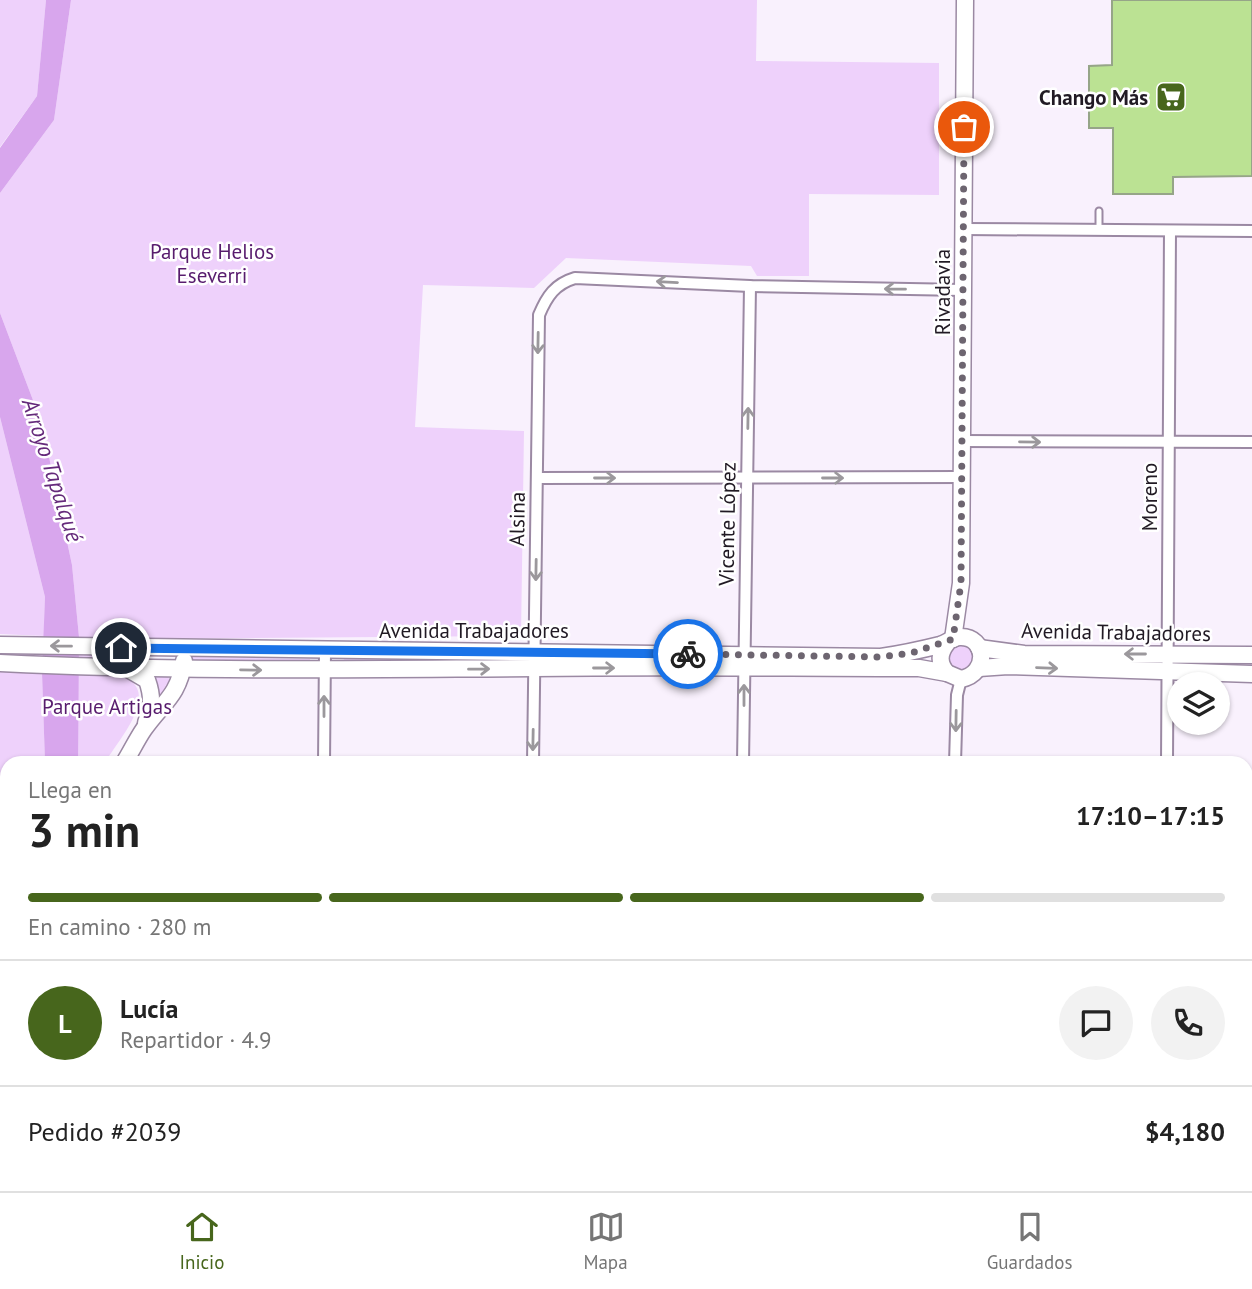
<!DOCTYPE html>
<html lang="es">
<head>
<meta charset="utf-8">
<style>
	:root { --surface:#fff; --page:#f2f2f2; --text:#222; --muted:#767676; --line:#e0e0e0; --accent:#47661c }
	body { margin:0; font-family:"PT Sans",sans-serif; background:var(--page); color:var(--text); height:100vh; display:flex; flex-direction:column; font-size:26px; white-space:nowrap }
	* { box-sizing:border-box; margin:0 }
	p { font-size:23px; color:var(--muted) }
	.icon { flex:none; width:38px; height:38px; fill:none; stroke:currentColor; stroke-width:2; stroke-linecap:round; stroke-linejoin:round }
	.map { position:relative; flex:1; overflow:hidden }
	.panel { position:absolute; left:0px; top:756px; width:1253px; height:436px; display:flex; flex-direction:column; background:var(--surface); border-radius:21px 21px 0 0; box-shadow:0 2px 5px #0004 }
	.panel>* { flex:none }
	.buttons { position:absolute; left:1167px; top:672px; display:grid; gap:14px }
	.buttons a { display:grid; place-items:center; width:63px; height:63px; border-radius:50%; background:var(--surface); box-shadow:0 2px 5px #0004; font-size:35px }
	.pin { position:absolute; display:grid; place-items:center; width:60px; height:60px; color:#fff; margin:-30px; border:4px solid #fff; border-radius:50%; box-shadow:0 2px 7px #0007 }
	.courier { position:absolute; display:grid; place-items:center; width:70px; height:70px; margin:-35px; border:5px solid #1a73e8; border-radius:50%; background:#fff; color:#222; box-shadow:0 2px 9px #0007 }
	.headline em { font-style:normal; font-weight:800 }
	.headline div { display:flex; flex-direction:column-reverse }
	.headline { display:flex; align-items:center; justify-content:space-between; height:119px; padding:0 28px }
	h1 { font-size:46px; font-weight:800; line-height:52px }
	.bar { display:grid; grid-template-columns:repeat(4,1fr); gap:10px 7px; align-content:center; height:84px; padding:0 28px }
	.bar i { height:9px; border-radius:5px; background:var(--line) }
	.bar .selected { background:var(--accent) }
	.bar p { grid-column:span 4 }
	.line { display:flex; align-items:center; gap:18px; padding:0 28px; border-top:2px solid var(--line) }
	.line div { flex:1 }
	.round { display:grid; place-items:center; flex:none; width:74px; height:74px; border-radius:37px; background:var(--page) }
	.tabs { display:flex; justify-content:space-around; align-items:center; height:98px; border-top:2px solid var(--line); background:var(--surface); font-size:19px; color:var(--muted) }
	.tabs a { display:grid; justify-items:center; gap:4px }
	.tabs .selected { color:var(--accent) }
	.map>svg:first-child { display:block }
	.green { fill:#eed1fb }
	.water { fill:#d8a6ed }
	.building { fill:#bbe293; stroke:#96a588; stroke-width:2 }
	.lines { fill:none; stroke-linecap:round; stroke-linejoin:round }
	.lane-casing { stroke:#9b89a3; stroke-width:9 }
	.street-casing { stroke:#9b89a3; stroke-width:14 }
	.secondary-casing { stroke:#9b89a3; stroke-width:19 }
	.lane { stroke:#fff; stroke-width:5 }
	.street { stroke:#fff; stroke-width:10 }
	.secondary { stroke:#fff; stroke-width:16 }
	.oneway { stroke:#9b989c }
	.done { stroke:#6d6570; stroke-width:7; stroke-dasharray:0 12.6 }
	.route { stroke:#1a73e8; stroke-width:9 }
	.labels { text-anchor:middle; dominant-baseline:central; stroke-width:5; stroke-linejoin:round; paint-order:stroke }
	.poi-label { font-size:21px; font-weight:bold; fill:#211a24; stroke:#fff; text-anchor:end }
	.park-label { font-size:21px; fill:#581c6e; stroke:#fff }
	.street-label { font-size:21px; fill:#211a24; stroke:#fff }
	.water-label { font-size:23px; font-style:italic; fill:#652a7b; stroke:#fff }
</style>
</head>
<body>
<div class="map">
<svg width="1252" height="1191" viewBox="0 0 1252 1191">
	<rect width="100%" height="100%" fill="#f9f1fd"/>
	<g class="green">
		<path d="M0 0H46L37 96 0 147Z"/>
		<path d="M71 0H757L756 61 939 63V195L809 194V276H757L751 266 566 258 534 288 423 285 415 427 524 431 521 636 129 639 79 637 72 565 42 424 0 313V193L54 120Z"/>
		<path d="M0 417 45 597 44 636 0 634Z"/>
		<circle cx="961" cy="658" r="13"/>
		<path d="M0 653 134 654V657H0Z"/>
		<path d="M191 657 310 659V662L191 660Z"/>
		<path d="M344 659 513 660V663L343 662Z"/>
		<path d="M0 671 42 673 45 763H7V1185H28V1191H0Z"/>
		<path d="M165 673 171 681 159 703 154 679 155 676Z"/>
		<path d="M77 674C91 675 114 672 126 678 161 695 115 744 105 763H78Z"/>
		<path d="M63 1185H151L154 1191H62Z"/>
	</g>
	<g class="water">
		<path d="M46 0H71L54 120 0 193V148L37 96Z"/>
		<path d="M0 313 42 424 72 565 79 637 78 763H45L42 673 45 597 0 417Z"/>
		<path d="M28 1185H63L62 1191H28Z"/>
	</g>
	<path class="building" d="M1112 0H1252V176L1173 177V194H1113V128H1089V66L1112 65Z"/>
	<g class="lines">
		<g class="lane-casing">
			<path id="lane" d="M1099 229V211"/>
		</g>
		<g class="street-casing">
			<g id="street">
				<path d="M964 229 1252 231"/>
				<path d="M962 441 1252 442"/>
				<path d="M537 478 962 477"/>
				<path d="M324 763 325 650"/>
				<path d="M533 763 539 315C547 296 555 284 575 278L750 286 963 290"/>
				<path d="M743 763 750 286"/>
				<path d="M955 763 957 695 961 679"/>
				<path d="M1167 763 1170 231"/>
				<path d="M1246 882H1252"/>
				<path d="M1246 1093H1252"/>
				<path d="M316 1191 317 1185"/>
				<path d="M531 1191V1185"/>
				<path d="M741 1191 742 1185"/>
				<path d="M953 1191V1185"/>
				<path d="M1160 1191 1161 1185"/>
			</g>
		</g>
		<g class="secondary-casing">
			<g id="secondary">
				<path d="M953 639 961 583 965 0"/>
				<path d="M0 645 881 657C901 654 920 650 940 645 947 643 953 637 960 637 987 636 989 674 961 679L947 673C938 663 939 653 947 643"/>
				<path d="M979 648 1024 654 1252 655"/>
				<path d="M0 663C178 672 355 669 534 668 662 666 791 668 919 668L947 673"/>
				<path d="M979 668 1008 666 1252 674"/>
				<path d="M130 670 147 680C153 697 152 706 146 723"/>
				<path d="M124 763C131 752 137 739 144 729 163 702 178 697 184 661"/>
				<path d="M171 1185 174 1191"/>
			</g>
		</g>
		<use href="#lane" class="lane"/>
		<use href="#street" class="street"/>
		<use href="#secondary" class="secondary"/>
	</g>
	<defs><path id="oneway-shaft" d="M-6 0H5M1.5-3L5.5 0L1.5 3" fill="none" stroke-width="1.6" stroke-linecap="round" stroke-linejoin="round" transform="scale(1.75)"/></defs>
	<g class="oneway">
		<use href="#oneway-shaft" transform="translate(667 282) rotate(-177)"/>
		<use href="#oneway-shaft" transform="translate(895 289) rotate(-179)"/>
		<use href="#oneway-shaft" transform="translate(538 343) rotate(91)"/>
		<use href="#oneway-shaft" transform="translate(748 418) rotate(-89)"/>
		<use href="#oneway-shaft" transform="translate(1030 442) rotate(1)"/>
		<use href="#oneway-shaft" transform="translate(605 478)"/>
		<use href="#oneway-shaft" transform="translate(833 478)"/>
		<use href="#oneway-shaft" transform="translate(536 570) rotate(91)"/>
		<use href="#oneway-shaft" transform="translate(61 646) rotate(-179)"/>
		<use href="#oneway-shaft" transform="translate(1135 654) rotate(-180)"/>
		<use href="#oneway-shaft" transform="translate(604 668)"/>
		<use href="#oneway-shaft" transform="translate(1047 668) rotate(2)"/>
		<use href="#oneway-shaft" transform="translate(479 669) rotate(-1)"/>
		<use href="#oneway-shaft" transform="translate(251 670) rotate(1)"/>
		<use href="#oneway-shaft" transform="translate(744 695) rotate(-90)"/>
		<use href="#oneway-shaft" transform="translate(324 706) rotate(-90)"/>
		<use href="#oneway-shaft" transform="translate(956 721) rotate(91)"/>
		<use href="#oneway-shaft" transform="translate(533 740) rotate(91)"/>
	</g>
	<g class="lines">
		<path class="done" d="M688 654 881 657 911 653 953 639 961 583 964 127"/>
		<path class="route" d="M121 648 688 654"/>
	</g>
	<defs>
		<g id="supermarket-square" transform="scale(1.575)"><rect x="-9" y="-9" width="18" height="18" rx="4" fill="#47661c" stroke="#fff"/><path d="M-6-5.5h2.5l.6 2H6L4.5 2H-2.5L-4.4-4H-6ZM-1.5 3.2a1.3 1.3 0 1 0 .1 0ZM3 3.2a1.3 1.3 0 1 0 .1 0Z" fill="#fff"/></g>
	</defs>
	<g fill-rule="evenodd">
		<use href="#supermarket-square" x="1171" y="97"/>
	</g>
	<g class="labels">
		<g class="poi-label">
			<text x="1148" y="97">Chango Más</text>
		</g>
		<g class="park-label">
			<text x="212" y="251">Parque Helios<tspan x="212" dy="24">Eseverri</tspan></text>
			<text x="107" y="706">Parque Artigas</text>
		</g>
		<g class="street-label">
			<text transform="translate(942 292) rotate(-90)">Rivadavia</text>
			<text transform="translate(1149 497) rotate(-90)">Moreno</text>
			<text transform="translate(517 519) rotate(-89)">Alsina</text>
			<text transform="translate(727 524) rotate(-89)">Vicente López</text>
			<text x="474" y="630">Avenida Trabajadores</text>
			<text transform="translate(1116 632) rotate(1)">Avenida Trabajadores</text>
		</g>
		<g class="water-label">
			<text transform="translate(53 470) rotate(72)">Arroyo Tapalqué</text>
		</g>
	</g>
</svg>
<div class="buttons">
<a><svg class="icon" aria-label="layers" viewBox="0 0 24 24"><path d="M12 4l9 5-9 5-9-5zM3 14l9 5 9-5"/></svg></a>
</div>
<div class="pin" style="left:964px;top:127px;background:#ea580c"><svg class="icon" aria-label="bag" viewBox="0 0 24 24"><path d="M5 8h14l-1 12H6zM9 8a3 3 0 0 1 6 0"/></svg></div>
<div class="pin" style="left:121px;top:648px;background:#1f2937"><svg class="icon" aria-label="home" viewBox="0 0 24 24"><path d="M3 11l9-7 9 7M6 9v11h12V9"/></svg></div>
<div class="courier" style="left:688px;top:654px"><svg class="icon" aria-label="bike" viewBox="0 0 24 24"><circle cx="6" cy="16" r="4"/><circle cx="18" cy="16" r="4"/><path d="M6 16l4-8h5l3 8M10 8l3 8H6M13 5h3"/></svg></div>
<section class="panel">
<div class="headline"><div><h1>3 min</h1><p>Llega en</p></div><em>17:10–17:15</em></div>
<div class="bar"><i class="selected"></i><i class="selected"></i><i class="selected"></i><i></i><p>En camino · 280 m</p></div>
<div class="line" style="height:126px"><b class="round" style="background:var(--accent);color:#fff">L</b><div><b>Lucía</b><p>Repartidor · 4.9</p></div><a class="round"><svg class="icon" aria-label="chat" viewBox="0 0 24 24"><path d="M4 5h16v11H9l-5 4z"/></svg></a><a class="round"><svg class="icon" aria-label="phone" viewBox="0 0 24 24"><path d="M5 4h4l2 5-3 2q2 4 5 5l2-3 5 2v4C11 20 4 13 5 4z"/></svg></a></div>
<div class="line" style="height:91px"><div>Pedido #2039</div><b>$4,180</b></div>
</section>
</div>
<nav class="tabs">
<a class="selected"><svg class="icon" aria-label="home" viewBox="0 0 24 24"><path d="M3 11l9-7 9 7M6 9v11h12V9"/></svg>Inicio</a>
<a><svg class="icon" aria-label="map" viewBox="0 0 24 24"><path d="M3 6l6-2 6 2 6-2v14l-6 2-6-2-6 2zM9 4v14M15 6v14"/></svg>Mapa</a>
<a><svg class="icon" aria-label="saved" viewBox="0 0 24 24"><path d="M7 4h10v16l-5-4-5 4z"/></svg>Guardados</a>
</nav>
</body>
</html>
